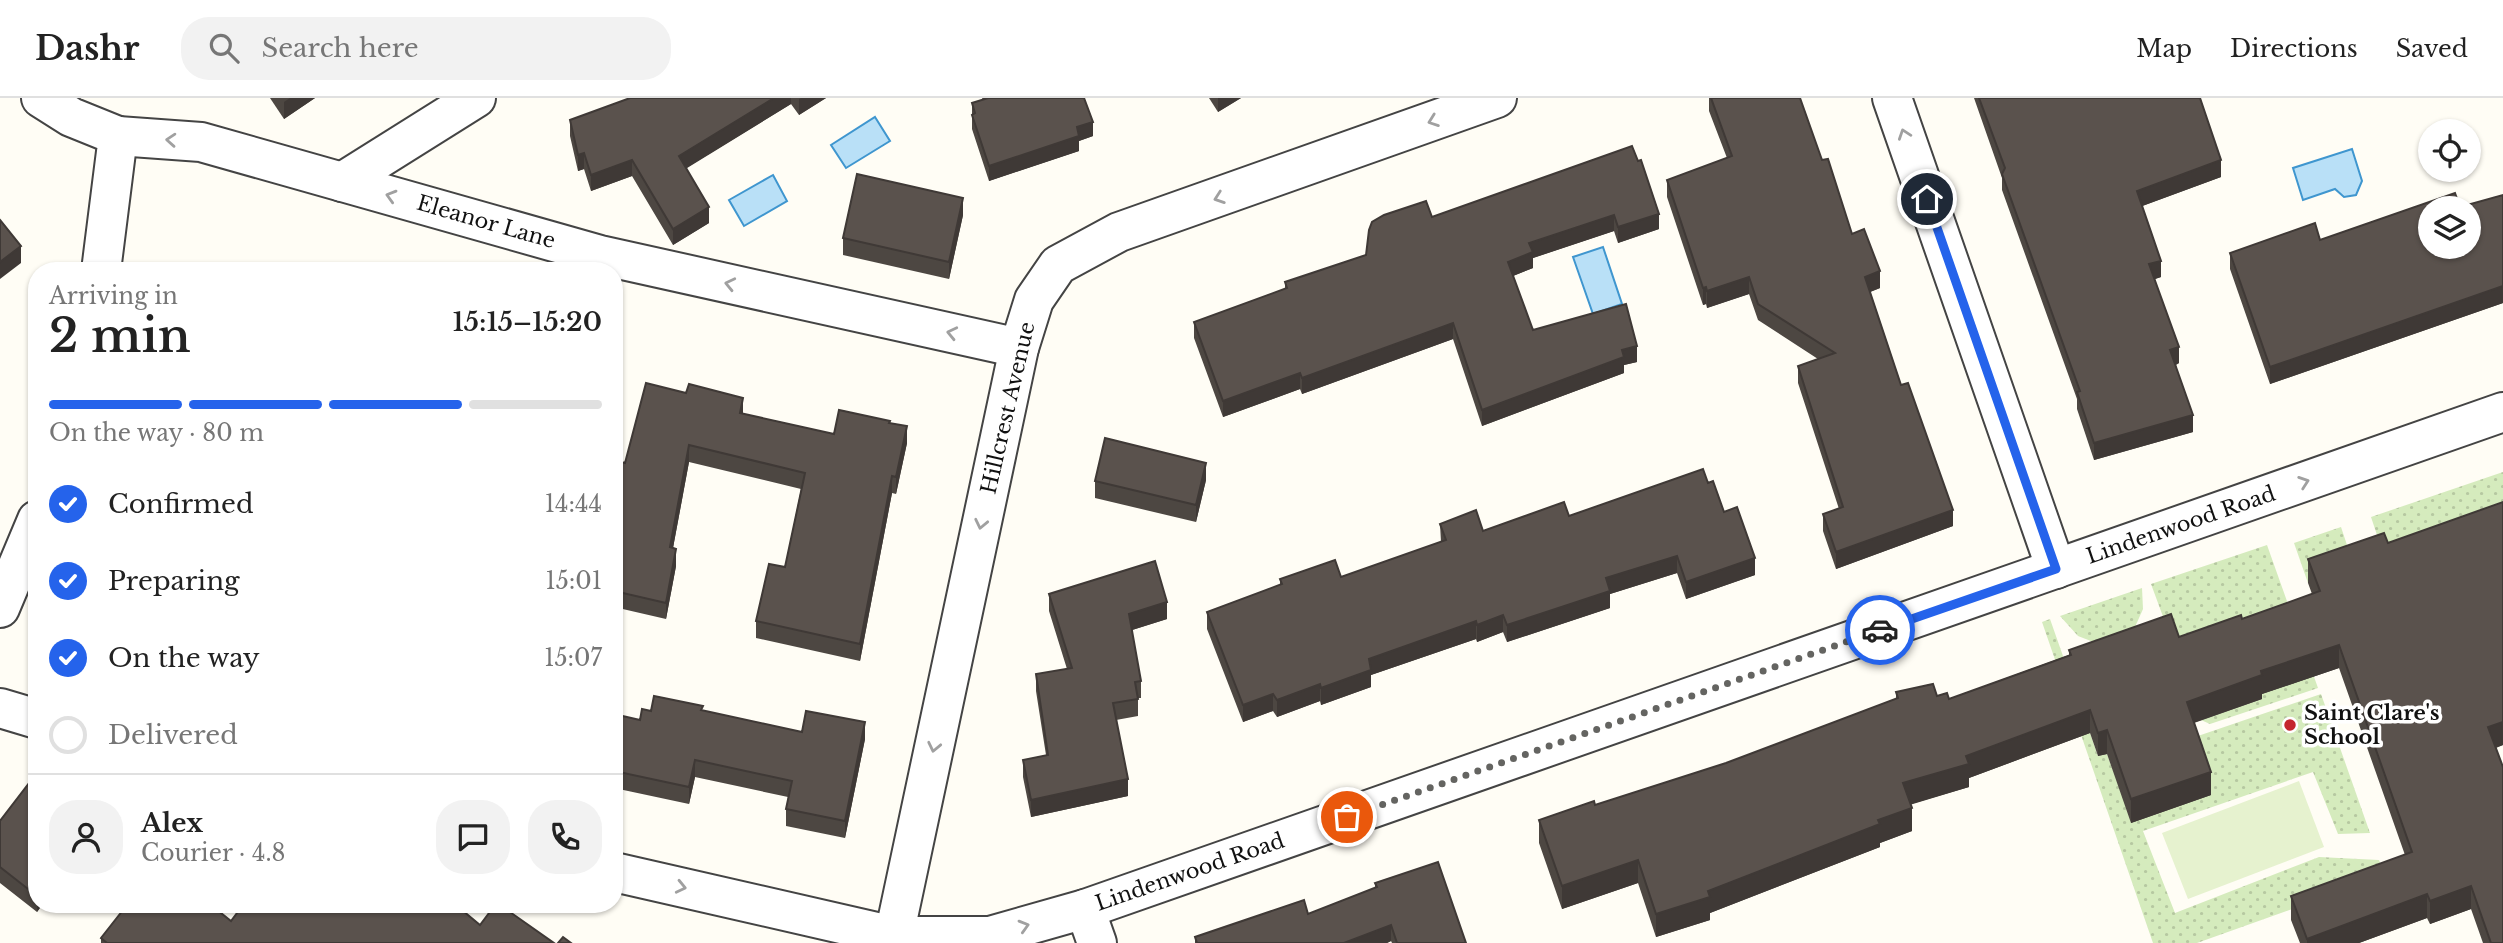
<!DOCTYPE html>
<html lang="en">
<head>
<meta charset="utf-8">
<style>
	:root { --surface:#fff; --page:#f2f2f2; --text:#222; --muted:#767676; --line:#e0e0e0; --accent:#2563eb }
	body { margin:0; font-family:"Libre Baskerville",serif; background:var(--page); color:var(--text); height:100vh; display:flex; flex-direction:column; font-size:26px; white-space:nowrap }
	* { box-sizing:border-box; margin:0 }
	p { font-size:23px; color:var(--muted) }
	.icon { flex:none; width:38px; height:38px; fill:none; stroke:currentColor; stroke-width:2; stroke-linecap:round; stroke-linejoin:round }
	.map { position:relative; flex:1; overflow:hidden }
	.side { position:absolute; left:28px; top:164px; width:595px; height:651px; display:flex; flex-direction:column; background:var(--surface); border-radius:28px; box-shadow:0 2px 5px #0004 }
	.side>* { flex:none }
	.controls { position:absolute; left:2418px; top:21px; display:grid; gap:14px }
	.controls a { display:grid; place-items:center; width:63px; height:63px; border-radius:50%; background:var(--surface); box-shadow:0 2px 5px #0004; font-size:35px }
	.pin { position:absolute; display:grid; place-items:center; width:60px; height:60px; color:#fff; margin:-30px; border:4px solid #fff; border-radius:50%; box-shadow:0 2px 7px #0007 }
	.courier { position:absolute; display:grid; place-items:center; width:70px; height:70px; margin:-35px; border:5px solid #2563eb; border-radius:50%; background:#fff; color:#222; box-shadow:0 2px 9px #0007 }
	.summary em { font-style:normal; font-weight:600 }
	.summary div { display:flex; flex-direction:column-reverse }
	.summary { display:flex; align-items:center; justify-content:space-between; height:119px; padding:0 21px }
	h1 { font-size:46px; font-weight:600; line-height:52px }
	.bar { display:grid; grid-template-columns:repeat(4,1fr); gap:10px 7px; align-content:center; height:84px; padding:0 21px }
	.bar i { height:9px; border-radius:5px; background:var(--line) }
	.bar .selected { background:var(--accent) }
	.bar p { grid-column:span 4 }
	.line { display:flex; align-items:center; gap:18px; padding:0 21px; border-top:2px solid var(--line) }
	.line div { flex:1 }
	.round { display:grid; place-items:center; flex:none; width:74px; height:74px; border-radius:28px; background:var(--page) }
	ol { padding:0 21px; list-style:none }
	li { display:flex; align-items:center; gap:21px; height:77px }
	li p { margin-inline-start:auto }
	li .icon { padding:7px; border-radius:50%; background:var(--accent); color:#fff; stroke-width:4 }
	li:last-child { color:var(--muted) }
	li i { width:38px; height:38px; border:4px solid var(--line); border-radius:50% }
	header { display:flex; align-items:center; gap:42px; box-sizing:border-box; height:98px; padding:0 35px; background:var(--surface); border-bottom:2px solid var(--line) }
	header strong { font-size:33px }
	nav { display:flex; gap:38px; margin-inline-start:auto; font-size:24px }
	.search { width:490px; height:63px; background:var(--page); display:flex; align-items:center; gap:18px; box-sizing:border-box; padding:0 24px; border-radius:28px; color:var(--muted); font-size:26px }
	.map>svg:first-child { display:block }
	.grass { fill:url(#grass-dots) }
	.pitch { fill:#e6f2cf }
	.water { fill:#b9e0f7; stroke:#3f96cf; stroke-width:2 }
	.lines { fill:none; stroke-linecap:round; stroke-linejoin:round }
	.street-casing { stroke:#444; stroke-width:42 }
	.street { stroke:#fff; stroke-width:38 }
	.wall { fill:#4d4742 }
	.shaded-wall { fill:#3f3936 }
	.building { fill:#5a524d; stroke:#3f3936; stroke-width:2; fill-rule:evenodd }
	.oneway { stroke:#a0a0a0 }
	.done { stroke:#646461; stroke-width:7; stroke-dasharray:0 12.6 }
	.route { stroke:#2563eb; stroke-width:9 }
	.poi-dot { fill:#c4262e; stroke:#fff; stroke-width:2.5 }
	.labels { text-anchor:middle; dominant-baseline:central; stroke-width:7; stroke-linejoin:round; paint-order:stroke }
	.street-label { font-size:21px; fill:#111; stroke:#fff }
	.poi-label { font-size:21px; font-weight:bold; fill:#111; stroke:#fff; text-anchor:start }
</style>
</head>
<body>
<header>
<strong>Dashr</strong>
<div class="search"><svg class="icon" aria-label="search" viewBox="0 0 24 24"><circle cx="10" cy="10" r="6"/><path d="M15 15l6 6"/></svg>Search here</div>
<nav><a>Map</a><a>Directions</a><a>Saved</a></nav>
</header>
<div class="map">
<svg width="2503" height="845" viewBox="0 0 2503 845">
	<defs>
		<pattern id="grass-dots" width="8" height="8" patternUnits="userSpaceOnUse" patternTransform="scale(1.75)"><rect width="8" height="8" fill="#d5ebbd"/><path d="M2 2h.1M6 6h.1" fill="none" stroke="#b6c8a1" stroke-width="1.8" stroke-linecap="round"/></pattern>
	</defs>
	<rect width="100%" height="100%" fill="#fffdf5"/>
	<g class="grass">
		<path d="M2503 374V417L2384 458 2371 419Z"/>
		<path d="M2341 429 2354 468 2308 485 2294 445Z"/>
		<path d="M2267 447 2318 590 2210 626 2201 622 2262 601 2179 562 2151 486Z"/>
		<path d="M2142 490 2143 511 2135 529 2096 545 2078 538 2060 518Z"/>
		<path d="M2050 521 2098 658 2107 656 2132 724 2192 640 2321 596 2370 735 2338 736 2313 674 2143 733 2175 815 2319 759 2379 762 2385 778 2197 845H2153L2042 524Z"/>
	</g>
	<path class="pitch" d="M2299 683 2324 749 2188 801 2162 735Z"/>
	<g class="water">
		<path d="M875 19 890 43 846 70 831 47Z"/>
		<path d="M2352 51 2362 83 2356 97 2344 99 2335 91 2303 102 2293 70Z"/>
		<path d="M773 77 787 103 744 128 729 102Z"/>
		<path d="M1603 149 1622 206 1593 216 1573 159Z"/>
	</g>
	<g class="lines">
		<g class="street-casing">
			<g id="street">
				<path d="M41 0 71 19 118 38 101 173"/>
				<path d="M1892 0 2056 471"/>
				<path d="M118 38 201 44 600 157 1019 250"/>
				<path d="M342 84 476 0"/>
				<path d="M0 510 37 422"/>
				<path d="M0 610 37 621"/>
				<path d="M614 774 894 838H990L1085 811 2503 314"/>
				<path d="M1085 811 1097 845"/>
				<path d="M894 838 1019 250 1034 202 1058 167 1119 134 1497 0"/>
			</g>
		</g>
		<use href="#street" class="street"/>
	</g>
	<g class="wall">
		<path d="M270 0H315L284 21Z"/>
		<path d="M630 0H826L799 17 791 6 686 70 709 125 673 147 632 78 591 93 584 71 578 73 570 38V22Z"/>
		<path d="M982 0H1084L1093 38 1079 43V53L989 83 972 31V5L983 2Z"/>
		<path d="M1209 0H1241L1218 14Z"/>
		<path d="M1709 0H1800L1822 62 1852 136 1880 190 1870 194 1901 287 1953 428 1836 471 1823 433V416L1839 411 1798 285V268L1818 261 1758 222 1749 196 1707 210 1706 206 1703 207 1667 99V82L1727 60 1709 13Z"/>
		<path d="M1974 0H2200L2221 79 2142 108 2161 179 2155 181 2179 265 2176 267 2193 334 2094 362 2077 311V301L2002 92V80Z"/>
		<path d="M1632 48 1659 131 1618 145 1614 133 1533 160V170L1513 178 1533 232 1637 264 1624 267V275L1482 328 1453 241 1302 296 1300 291 1223 319 1194 240V224L1285 191V184L1366 157 1432 119Z"/>
		<path d="M2503 97V205L2270 286 2230 171V155L2320 142 2460 109Z"/>
		<path d="M963 117 949 181 843 157V140Z"/>
		<path d="M743 316 834 336 890 325 907 345 896 396 892 395 860 563 756 540V523L785 469 801 391 689 364 673 450 676 468 666 521 614 509V377L625 365Z"/>
		<path d="M1206 382 1196 424 1095 400V383Z"/>
		<path d="M1708 385 1755 477 1686 501 1677 475 1610 496V510L1507 544 1503 534 1477 544 1476 541 1371 577V589L1321 607 1320 603 1277 619 1273 613 1243 624 1207 531V514L1280 487V481L1341 479 1441 444 1440 426 1483 433 1569 418Z"/>
		<path d="M2503 404V647L2496 650 2503 845H2483L2471 811 2430 826 2427 820 2359 845H2300L2291 822V798L2405 757 2339 570 2262 596V601L2194 625 2211 697 2131 725 2107 656 2098 658 2090 635 1969 680V689L1911 706 1912 733 1880 745V749L1710 815V822L1656 839 1638 785 1562 811 1539 745V722L1595 707 1726 665 1896 601V594L1937 598 1949 601 2069 557V552L2179 539 2242 521 2312 496 2308 485V461L2388 445Z"/>
		<path d="M1049 496 1167 521 1132 532 1141 583V600H1138V618L1116 622 1128 698 1031 719 1023 679V662L1046 657 1036 593V576L1067 571 1049 513Z"/>
		<path d="M651 613H703L802 634 865 641 845 740 786 728V711L788 699 695 679 689 706 614 690V616L640 622Z"/>
		<path d="M37 677V807H42L37 814 0 785V723Z"/>
		<path d="M1375 785 1466 845H1392L1391 843 1387 845H1195V839L1308 816 1375 790Z"/>
		<path d="M121 807H211L231 823 480 827 554 845H101V840L125 810Z"/>
	</g>
	<g class="shaded-wall">
		<path d="M290 0H315L284 21V4Z"/>
		<path d="M774 0H791V6L679 75V58Z"/>
		<path d="M801 0H826L799 17V1Z"/>
		<path d="M1218 0H1241L1218 14Z"/>
		<path d="M1093 24V38L1079 43V53L989 83V68L1077 29Z"/>
		<path d="M584 55V71L578 73V57Z"/>
		<path d="M632 62V78L591 93V77Z"/>
		<path d="M2221 62V79L2137 110V93Z"/>
		<path d="M963 100V117L949 181V164Z"/>
		<path d="M709 109V125L673 147V131Z"/>
		<path d="M1659 116V131L1618 145V129Z"/>
		<path d="M1614 117V133L1533 160V170L1508 180V164L1529 145Z"/>
		<path d="M21 148V165L0 181V164Z"/>
		<path d="M2161 163V179L2149 183V166Z"/>
		<path d="M1880 173V190L1865 196V179Z"/>
		<path d="M1749 179V196L1707 210V193Z"/>
		<path d="M2503 188V205L2270 286V269Z"/>
		<path d="M1706 189V206L1703 207V190Z"/>
		<path d="M1453 225V241L1302 296V280Z"/>
		<path d="M1637 248V264L1624 267V275L1482 328V312L1622 252Z"/>
		<path d="M2179 249V265L2170 269V252Z"/>
		<path d="M1300 275V291L1223 319V303Z"/>
		<path d="M743 300V317L740 315Z"/>
		<path d="M2193 317V334L2094 362V345Z"/>
		<path d="M907 328V345L896 396V379Z"/>
		<path d="M689 347V364L670 466V449Z"/>
		<path d="M1206 365V382L1196 424V407Z"/>
		<path d="M892 378V395L860 563V546Z"/>
		<path d="M1953 412V428L1836 471V454Z"/>
		<path d="M676 451V468L666 521V505Z"/>
		<path d="M1677 458V475L1610 496V510L1507 544V527L1606 480Z"/>
		<path d="M1755 460V477L1686 501V484Z"/>
		<path d="M1167 504V521L1129 533V516Z"/>
		<path d="M1503 517V534L1477 544V527Z"/>
		<path d="M1476 523V541L1371 577V589L1321 607V590L1369 561Z"/>
		<path d="M2339 547V570L2262 596V601L2187 627V604L2261 573Z"/>
		<path d="M1320 586V603L1277 619V602Z"/>
		<path d="M1273 596V613L1243 624V607Z"/>
		<path d="M2090 612V635L1969 680V689L1903 709V685L1966 658Z"/>
		<path d="M865 624V641L845 740V723Z"/>
		<path d="M2503 624V647L2488 652V629Z"/>
		<path d="M2107 632V656L2098 658V635Z"/>
		<path d="M695 662V679L689 706V689Z"/>
		<path d="M2211 674V697L2131 725V701Z"/>
		<path d="M1128 681V698L1031 719V702Z"/>
		<path d="M1912 710V733L1880 745V749L1710 815V822L1656 839V816L1708 793 1878 722Z"/>
		<path d="M1638 762V785L1562 811V788Z"/>
		<path d="M2471 788V811L2430 826V803Z"/>
		<path d="M2427 796V820L2359 845H2307V841Z"/>
		<path d="M37 807H42L37 814Z"/>
		<path d="M1391 827V843L1387 845H1344Z"/>
	</g>
	<g class="building">
		<path d="M630 0H774L679 58 709 109 673 131 632 62 591 77 584 55 578 57 570 22Z"/>
		<path d="M988 0H1084L1093 24 1077 29 1079 38 989 68 972 17 975 15 972 5Z"/>
		<path d="M1711 0H1800L1822 62 1828 61 1852 136 1864 131 1880 173 1865 179 1901 287 1908 285 1953 412 1836 454 1823 416 1843 409 1798 268 1835 255 1758 206 1749 179 1707 193 1706 189 1703 190 1667 82 1732 58Z"/>
		<path d="M1979 0H2200L2221 62 2137 93 2161 163 2149 166 2179 249 2170 252 2193 317 2094 345 2077 294 2080 293 2002 76 2005 70Z"/>
		<path d="M1632 48 1638 63 1641 62 1659 116 1618 129 1614 117 1529 145 1533 154 1508 164 1533 232 1626 206 1637 248 1622 252 1624 259 1482 312 1453 225 1302 280 1300 275 1223 303 1194 224 1287 190 1285 184 1366 157 1369 132 1372 124 1384 117 1426 103 1432 119Z"/>
		<path d="M857 76 963 100 949 164 843 140Z"/>
		<path d="M2455 95 2460 109 2503 97V188L2270 269 2230 155 2315 125 2320 142ZM2431 110H2469V149H2431Z"/>
		<path d="M0 122 21 148 0 164Z"/>
		<path d="M181 167 202 173H179Z"/>
		<path d="M646 285 686 295 689 286 743 300 740 315 834 336 839 312 890 323 889 325 907 328 896 379 892 378 860 546 756 523 769 466 785 469 805 375 689 347 670 449 676 451 666 505 614 493V377L617 363 625 365Z"/>
		<path d="M1105 340 1206 365 1196 407 1095 383Z"/>
		<path d="M1703 371 1708 385 1713 383 1724 414 1737 409 1755 460 1686 484 1677 458 1606 480 1610 493 1507 527 1503 517 1477 527 1476 523 1369 561 1371 572 1321 590 1320 586 1277 602 1273 596 1243 607 1207 514 1282 486 1280 481 1335 462 1341 479 1446 442 1440 426 1476 412 1483 433 1564 404 1569 418Z"/>
		<path d="M2503 404V624L2488 629 2503 669V845H2491L2471 788 2430 803 2427 796 2307 841 2291 798 2412 754 2339 547 2261 573 2262 577 2187 604 2211 674 2131 701 2107 632 2098 635 2090 612 1966 658 1969 666 1903 685 1912 710 1878 722 1880 726 1708 793 1710 799 1656 816 1638 762 1562 788 1539 722 1594 703 1595 707 1726 665 1898 600 1896 594 1933 586 1937 598 1947 595 1949 601 2071 557 2069 552 2171 516 2179 539 2241 517 2242 521 2320 493 2308 461 2384 435 2388 445Z"/>
		<path d="M1155 463 1167 504 1129 516 1141 583 1135 584 1138 601 1113 605 1128 681 1031 702 1023 662 1048 657 1036 576 1072 570 1049 496Z"/>
		<path d="M654 598 703 608 701 612 802 634 806 613 865 624 845 723 786 711 792 683 695 662 689 689 614 673V616L640 622 642 611 651 613Z"/>
		<path d="M36 676 37 677V798L0 769V723Z"/>
		<path d="M1438 764 1466 845H1397L1391 827 1344 845H1197L1195 839 1304 802 1308 816 1377 789 1375 785Z"/>
		<path d="M127 807H211L231 823 243 807H456L480 827 495 807H500L554 845H107L101 840Z"/>
		<path d="M563 839 571 845H558Z"/>
	</g>
	<defs><path id="oneway-chevron" d="M-2-3.5L2.5 0L-2 3.5" fill="none" stroke-width="1.6" stroke-linecap="round" stroke-linejoin="round" transform="scale(1.75)"/></defs>
	<g class="oneway">
		<use href="#oneway-chevron" transform="translate(1433 23) rotate(160)"/>
		<use href="#oneway-chevron" transform="translate(1904 36) rotate(-109)"/>
		<use href="#oneway-chevron" transform="translate(171 42) rotate(-176)"/>
		<use href="#oneway-chevron" transform="translate(391 98) rotate(-164)"/>
		<use href="#oneway-chevron" transform="translate(1219 100) rotate(161)"/>
		<use href="#oneway-chevron" transform="translate(730 186) rotate(-167)"/>
		<use href="#oneway-chevron" transform="translate(952 235) rotate(-167)"/>
		<use href="#oneway-chevron" transform="translate(2304 384) rotate(-19)"/>
		<use href="#oneway-chevron" transform="translate(981 426) rotate(102)"/>
		<use href="#oneway-chevron" transform="translate(934 649) rotate(102)"/>
		<use href="#oneway-chevron" transform="translate(681 789) rotate(13)"/>
		<use href="#oneway-chevron" transform="translate(1024 828) rotate(-16)"/>
	</g>
	<g class="lines">
		<path class="done" d="M1347 719 1880 532"/>
		<path class="route" d="M1880 532 2056 471 1927 101"/>
	</g>
	<circle class="poi-dot" cx="2290" cy="627" r="7"/>
	<g class="labels">
		<g class="street-label">
			<text transform="translate(486 124) rotate(16)">Eleanor Lane</text>
			<text transform="translate(1008 310) rotate(-77)">Hillcrest Avenue</text>
			<text transform="translate(2181 427) rotate(-19)">Lindenwood Road</text>
			<text transform="translate(1190 774) rotate(-19)">Lindenwood Road</text>
		</g>
		<g class="poi-label">
			<text x="2304" y="615">Saint Clare's<tspan x="2304" dy="24">School</tspan></text>
		</g>
	</g>
</svg>
<div class="controls">
<a><svg class="icon" aria-label="locate" viewBox="0 0 24 24"><circle cx="12" cy="12" r="6"/><path d="M12 2v4M12 18v4M2 12h4M18 12h4"/></svg></a>
<a><svg class="icon" aria-label="layers" viewBox="0 0 24 24"><path d="M12 4l9 5-9 5-9-5zM3 14l9 5 9-5"/></svg></a>
</div>
<div class="pin" style="left:1347px;top:719px;background:#ea580c"><svg class="icon" aria-label="bag" viewBox="0 0 24 24"><path d="M5 8h14l-1 12H6zM9 8a3 3 0 0 1 6 0"/></svg></div>
<div class="pin" style="left:1927px;top:101px;background:#1f2937"><svg class="icon" aria-label="home" viewBox="0 0 24 24"><path d="M3 11l9-7 9 7M6 9v11h12V9"/></svg></div>
<div class="courier" style="left:1880px;top:532px"><svg class="icon" aria-label="car" viewBox="0 0 24 24"><path d="M5 17H2v-5l4-1 3-4h7l3 4 3 1v5h-3M9 17h6M6 11h13"/><circle cx="7" cy="17" r="2"/><circle cx="17" cy="17" r="2"/></svg></div>
<section class="side">
<div class="summary"><div><h1>2 min</h1><p>Arriving in</p></div><em>15:15–15:20</em></div>
<div class="bar"><i class="selected"></i><i class="selected"></i><i class="selected"></i><i></i><p>On the way · 80 m</p></div>
<ol>
<li><svg class="icon" aria-label="check" viewBox="0 0 24 24"><path d="M5 12l5 5 9-10"/></svg>Confirmed<p>14:44</p></li>
<li><svg class="icon" aria-label="check" viewBox="0 0 24 24"><path d="M5 12l5 5 9-10"/></svg>Preparing<p>15:01</p></li>
<li><svg class="icon" aria-label="check" viewBox="0 0 24 24"><path d="M5 12l5 5 9-10"/></svg>On the way<p>15:07</p></li>
<li><i></i>Delivered</li>
</ol>
<div class="line" style="height:126px"><a class="round"><svg class="icon" aria-label="person" viewBox="0 0 24 24"><circle cx="12" cy="8" r="4"/><path d="M4 21q1-7 8-7t8 7"/></svg></a><div><b>Alex</b><p>Courier · 4.8</p></div><a class="round"><svg class="icon" aria-label="chat" viewBox="0 0 24 24"><path d="M4 5h16v11H9l-5 4z"/></svg></a><a class="round"><svg class="icon" aria-label="phone" viewBox="0 0 24 24"><path d="M5 4h4l2 5-3 2q2 4 5 5l2-3 5 2v4C11 20 4 13 5 4z"/></svg></a></div>
</section>
</div>
</body>
</html>
